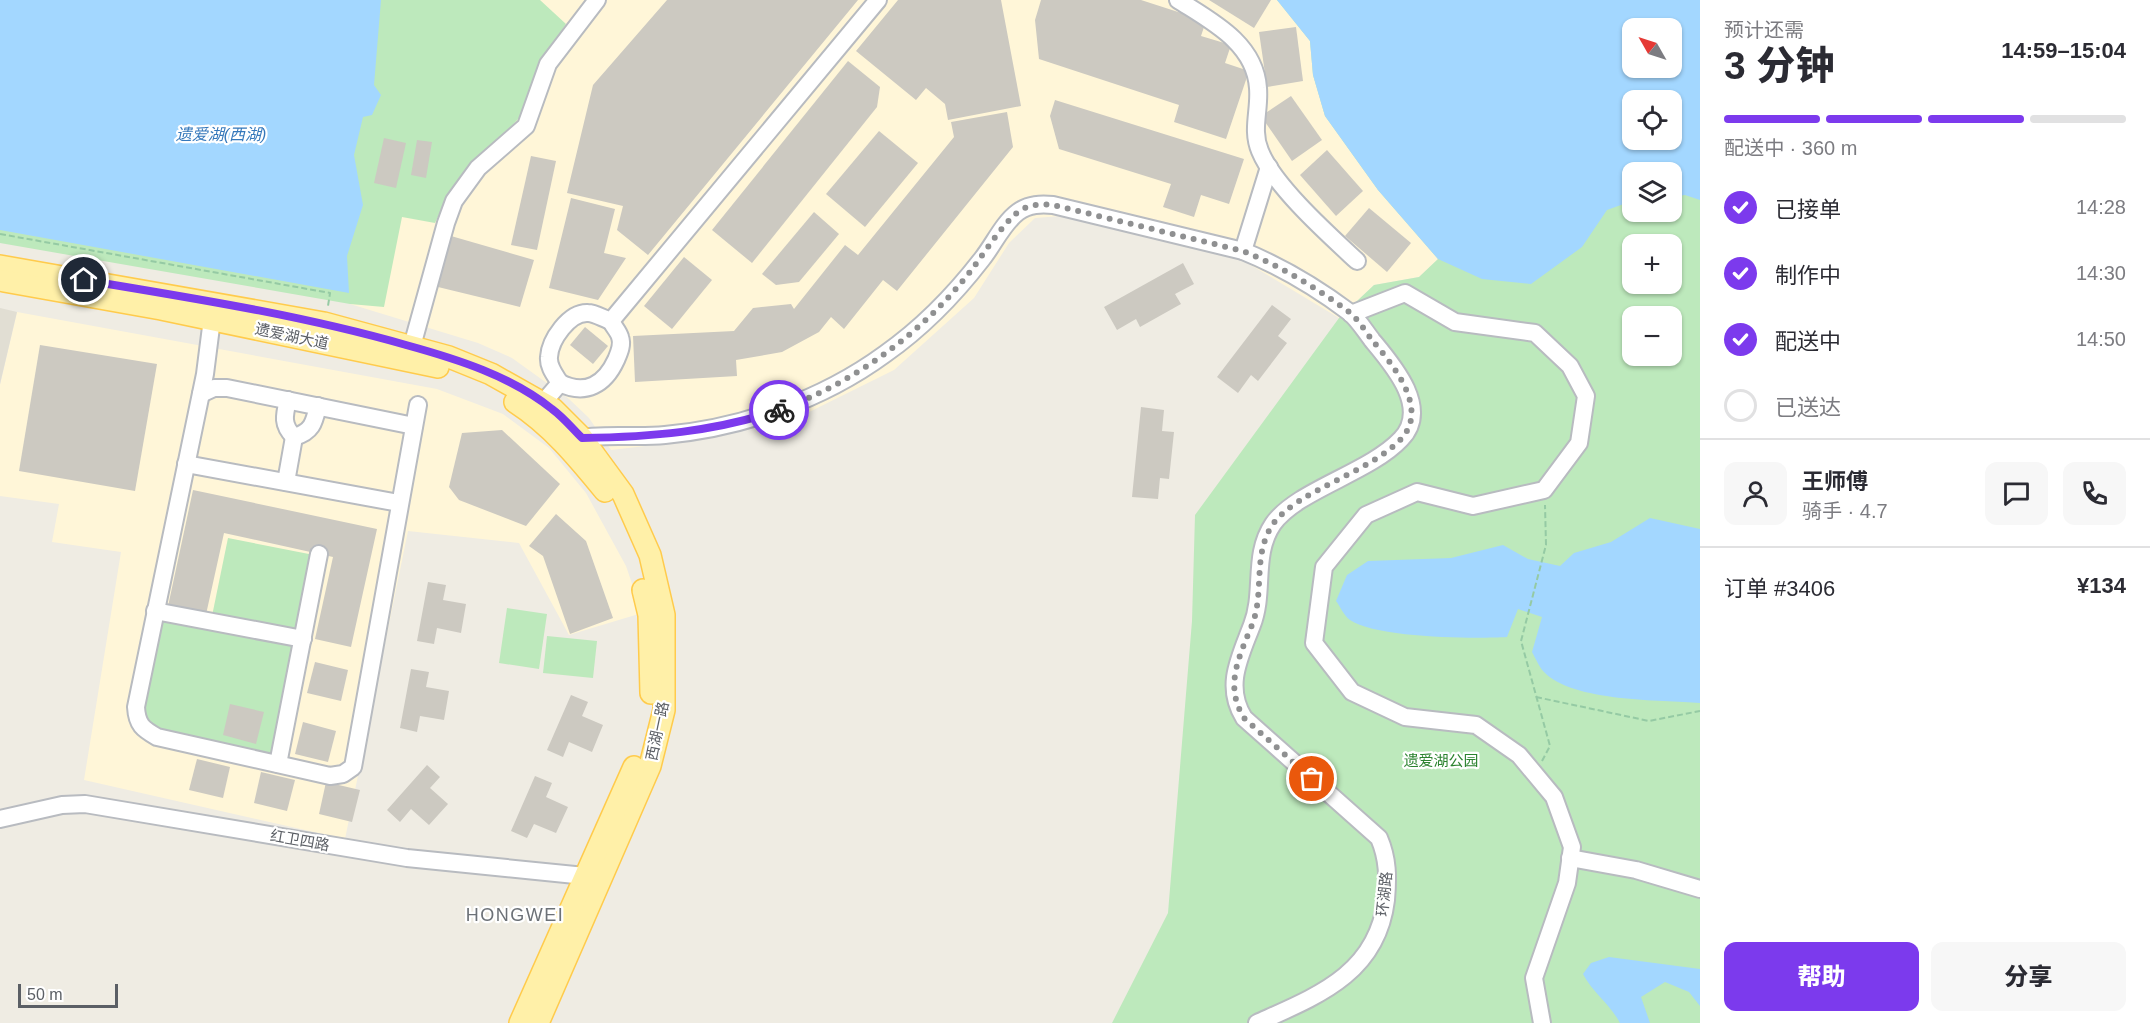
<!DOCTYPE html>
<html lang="zh">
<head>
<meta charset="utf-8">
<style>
	:root { --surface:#fff; --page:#f7f7f7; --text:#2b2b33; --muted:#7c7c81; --line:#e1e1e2; --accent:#7c3aed }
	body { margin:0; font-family:Arial,"Noto Sans SC",sans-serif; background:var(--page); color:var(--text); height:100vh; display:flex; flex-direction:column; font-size:22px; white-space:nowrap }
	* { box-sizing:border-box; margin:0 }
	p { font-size:20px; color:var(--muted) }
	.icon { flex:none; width:33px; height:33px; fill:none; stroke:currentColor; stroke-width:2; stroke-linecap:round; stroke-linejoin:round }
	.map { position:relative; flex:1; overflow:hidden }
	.details { display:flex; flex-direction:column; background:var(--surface); width:450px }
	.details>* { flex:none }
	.needle { width:39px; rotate:309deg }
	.fabs { position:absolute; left:1622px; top:18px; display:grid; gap:12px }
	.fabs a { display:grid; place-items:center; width:60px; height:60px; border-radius:12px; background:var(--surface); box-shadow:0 2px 4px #0004; font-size:30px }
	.scale { position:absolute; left:18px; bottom:15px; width:100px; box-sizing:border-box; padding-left:6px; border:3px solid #5b5f65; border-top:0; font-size:16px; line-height:21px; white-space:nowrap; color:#5b5f65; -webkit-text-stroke:4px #fff; paint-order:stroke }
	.pin { position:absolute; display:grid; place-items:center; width:51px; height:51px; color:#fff; margin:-26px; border:3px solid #fff; border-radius:50%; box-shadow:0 2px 6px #0007 }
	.courier { position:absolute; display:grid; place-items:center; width:60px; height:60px; margin:-30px; border:4px solid #7c3aed; border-radius:50%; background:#fff; color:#222; box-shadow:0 2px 8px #0007 }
	.overview em { font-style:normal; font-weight:800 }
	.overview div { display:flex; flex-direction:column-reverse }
	.overview { display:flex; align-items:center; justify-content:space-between; height:102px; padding:0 24px }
	h1 { font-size:39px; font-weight:800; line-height:45px }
	.bar { display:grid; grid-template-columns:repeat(4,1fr); gap:9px 6px; align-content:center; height:72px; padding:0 24px }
	.bar i { height:8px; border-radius:4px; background:var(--line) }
	.bar .current { background:var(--accent) }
	.bar p { grid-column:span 4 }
	.line { display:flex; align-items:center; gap:15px; padding:0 24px; border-top:2px solid var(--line) }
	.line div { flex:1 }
	.round { display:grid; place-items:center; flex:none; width:63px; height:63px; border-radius:12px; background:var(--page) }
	ol { padding:0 24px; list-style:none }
	li { display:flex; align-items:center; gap:18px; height:66px }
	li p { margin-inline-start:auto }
	li .icon { padding:6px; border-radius:50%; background:var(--accent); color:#fff; stroke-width:4 }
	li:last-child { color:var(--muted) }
	li i { width:33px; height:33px; border:3px solid var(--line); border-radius:50% }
	.primary-button { display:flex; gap:12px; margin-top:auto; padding:12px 24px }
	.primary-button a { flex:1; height:69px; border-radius:12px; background:var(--accent); color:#fff; font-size:24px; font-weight:800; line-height:69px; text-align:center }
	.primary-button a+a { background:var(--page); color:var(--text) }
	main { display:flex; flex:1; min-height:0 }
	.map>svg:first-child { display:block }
	.commercial { fill:#fff6d8 }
	.education { fill:#e1ded3 }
	.green { fill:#bde9bc; fill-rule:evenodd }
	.water { fill:#a3d7ff; fill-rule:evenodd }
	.building { fill:#ccc9c1 }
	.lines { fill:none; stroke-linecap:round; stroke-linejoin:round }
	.minor-casing { stroke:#b8bbc0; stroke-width:20 }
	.major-casing { stroke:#ffcb4c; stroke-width:24 }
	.path { stroke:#95caa4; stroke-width:2; stroke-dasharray:6 3; stroke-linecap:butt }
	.minor { stroke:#fff; stroke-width:16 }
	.major { stroke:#fff0a8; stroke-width:21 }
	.done { stroke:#8f9091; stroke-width:6; stroke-dasharray:0 10.8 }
	.route { stroke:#7c3aed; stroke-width:8 }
	.labels { text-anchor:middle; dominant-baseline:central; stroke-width:4.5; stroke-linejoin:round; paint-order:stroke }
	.street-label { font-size:15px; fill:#5b5f65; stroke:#fff }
	.park-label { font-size:15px; fill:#2c8330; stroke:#fff }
	.water-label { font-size:16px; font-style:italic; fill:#3578bb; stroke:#fff }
	.quarter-label { font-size:18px; letter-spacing:1.5px; fill:#6c7177; stroke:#fff }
</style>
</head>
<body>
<main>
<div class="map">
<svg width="1700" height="1023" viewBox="0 0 1700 1023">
	<rect width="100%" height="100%" fill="#efece3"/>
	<g class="commercial">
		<path d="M381 0H1277L1310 41 1313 75 1325 116 1378 190 1438 259 1419 277 1374 285 1339 318 1234 255 1061 216 1035 218 1009 243 974 298 894 370 791 421 680 442 611 450 589 418 569 399 512 358 478 343 350 304 347 256Z"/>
		<path d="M17 312 437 389 503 414 549 448 586 493 626 566 642 613 569 635 519 543 408 531 345 839 84 780 121 552 52 542 59 504 0 496V385Z"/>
	</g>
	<path class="education" d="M0 308 17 312 0 384Z"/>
	<g class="green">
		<path d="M0 0H540L566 24 540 63 519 118 448 195 435 223 402 217 384 307 350 304 0 243Z"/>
		<path d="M1277 0H1700V1023H1112L1168 913 1192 621 1195 515 1339 318 1374 285 1419 277 1438 259 1378 190 1325 116 1313 75 1310 41ZM1632 28H1671V68H1632ZM1632 100H1671V140H1632ZM1632 172H1671V212H1632ZM1632 244H1671V284H1632ZM1632 316H1671V356H1632Z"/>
		<path d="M228 538 314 555 298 633 212 616Z"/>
		<path d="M507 608 547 614 539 669 499 663Z"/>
		<path d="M163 618 297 643 276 756 154 729 146 722 144 711Z"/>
		<path d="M547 636 597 641 593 678 543 673Z"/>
	</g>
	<g class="water">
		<path d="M0 0H381L374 85 381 95 372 115 363 117 354 155 363 205 347 256 349 293 0 230Z"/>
		<path d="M1277 0H1700V200L1685 195 1671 197V172H1632V201L1607 210 1582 247 1531 284 1482 279 1438 259 1378 190 1325 116 1313 75 1310 41ZM1632 28H1671V68H1632ZM1632 100H1671V140H1632Z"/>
		<path d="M1650 518 1700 529V703C1662 700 1572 702 1544 672 1539 667 1536 659 1532 652L1542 617 1518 609 1507 637C1474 639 1376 638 1350 620 1344 616 1340 606 1336 601L1347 575 1368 561 1451 558 1503 545 1528 559 1560 566 1574 553 1611 542Z"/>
		<path d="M1609 957 1700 969V1006L1689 992 1665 982 1641 997 1650 1023H1620C1610 1004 1593 993 1583 974L1591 963Z"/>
	</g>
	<g class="building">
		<path d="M667 0H858L648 255 617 230 623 206 567 193 593 85Z"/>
		<path d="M898 0H1001L1021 106 948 120 945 104 926 88 916 100 856 51Z"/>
		<path d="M1041 0H1141L1206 21 1201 36 1231 45 1225 63 1249 71 1226 139 1174 122 1179 105 1039 59 1035 20Z"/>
		<path d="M1209 0H1271L1254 28Z"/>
		<path d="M1296 27 1303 81 1267 87 1259 32Z"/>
		<path d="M848 61 880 87 877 107 752 263 712 230Z"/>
		<path d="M1291 96 1322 140 1292 161 1261 116Z"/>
		<path d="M1055 100 1244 159 1229 204 1201 195 1194 217 1163 207 1171 184 1059 149 1050 116Z"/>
		<path d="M1007 112 1013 147 897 291 883 280 844 329 831 317 819 332 782 352 736 360 737 376 635 382 633 336 734 331 753 308 791 304 794 309 845 245 858 255 954 137 951 122Z"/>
		<path d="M879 131 918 163 865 227 826 194Z"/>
		<path d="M384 138 406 143 396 188 374 183Z"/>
		<path d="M417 140 432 142 426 178 411 175Z"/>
		<path d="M1327 150 1363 191 1336 216 1300 175Z"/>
		<path d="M531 156 556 161 537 250 511 245Z"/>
		<path d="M571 198 615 209 604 253 626 258 598 300 549 288Z"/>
		<path d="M1369 208 1411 243 1387 272 1345 236Z"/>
		<path d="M814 212 839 234 799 282 776 285 762 274Z"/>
		<path d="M451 236 534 260 520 307 438 287Z"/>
		<path d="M684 257 712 280 672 329 644 306Z"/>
		<path d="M1183 263 1194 284 1175 294 1181 304 1140 327 1136 319 1117 330 1104 307Z"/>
		<path d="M1272 305 1291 319 1278 336 1287 343 1258 381 1251 375 1238 393 1217 377Z"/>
		<path d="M585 327 608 346 593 364 570 345Z"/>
		<path d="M40 345 157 364 135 491 19 471Z"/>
		<path d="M1141 407 1164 410 1162 431 1174 432 1169 479 1160 478 1158 499 1132 497Z"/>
		<path d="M502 430 560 484 526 526 459 500 449 487 462 433Z"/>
		<path d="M193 490 377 529 351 647 315 639 333 557 224 533 205 619 167 611Z"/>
		<path d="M556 514 586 541 613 618 570 634 543 556 529 546Z"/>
		<path d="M428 582 446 585 443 600 466 604 461 633 437 628 434 644 417 641Z"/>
		<path d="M315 662 348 670 341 701 307 693Z"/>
		<path d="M411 669 429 672 426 687 449 691 444 720 420 716 417 732 400 728Z"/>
		<path d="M571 695 588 702 582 716 603 725 592 752 569 742 563 757 547 750Z"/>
		<path d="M230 704 264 712 256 744 223 735Z"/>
		<path d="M303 722 336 731 328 762 295 754Z"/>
		<path d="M197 759 230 767 223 798 189 790Z"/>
		<path d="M427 765 440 777 430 788 448 804 429 825 411 809 400 822 387 810Z"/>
		<path d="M261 772 295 780 287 811 254 803Z"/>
		<path d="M535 776 552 783 546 797 568 807 556 833 534 824 527 838 511 831Z"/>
		<path d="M326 782 360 790 352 822 319 814Z"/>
	</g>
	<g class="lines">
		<g class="minor-casing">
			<g id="minor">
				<path d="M1178 0C1211 21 1255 43 1258 88 1260 110 1251 130 1260 151 1274 186 1329 235 1357 261"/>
				<path d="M1243 251 1269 167"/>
				<path d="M1351 314 1405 293 1455 322 1535 333 1570 366 1586 396 1579 443 1544 490 1473 506 1417 492 1366 515 1324 567 1314 643 1352 692 1405 717 1476 725 1519 755 1554 797 1572 847 1567 883 1534 978 1542 1023"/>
				<path d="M212 319 205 374 136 707C137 725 143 729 157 737L330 776 343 774 353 767 418 405"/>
				<path d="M409 357 446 223 454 201 478 168 526 126 548 64 597 0"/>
				<path d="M560 383C586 396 605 384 616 360 619 353 623 345 620 337 619 332 613 326 611 321"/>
				<path d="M201 394 214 388H227L414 426"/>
				<path d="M288 400C284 416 282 425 294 437 312 432 314 423 318 406"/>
				<path d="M536 411 560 383C555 375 548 367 549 357 550 340 569 312 588 313 595 313 604 319 611 321L878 0"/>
				<path d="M574 439C603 433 635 438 665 435 742 428 822 400 885 354 922 328 955 294 982 259 994 244 1003 223 1018 212 1029 204 1041 204 1053 205L1243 251C1280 266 1317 288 1349 312 1358 319 1365 331 1372 340 1392 364 1431 408 1401 439 1369 473 1297 490 1273 524 1252 555 1265 592 1252 625 1240 657 1224 686 1244 718L1379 838C1388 859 1388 877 1386 900 1377 974 1317 996 1257 1023"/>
				<path d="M186 464 399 503"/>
				<path d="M286 482 294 437"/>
				<path d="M155 611 303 639"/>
				<path d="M278 764 319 554"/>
				<path d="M0 819 62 805 85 804 407 858 595 877"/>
				<path d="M1570 858 1636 870 1700 889"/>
			</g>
		</g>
		<g class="major-casing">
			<g id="major">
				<path d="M0 266 324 323 449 357 491 374 553 409 582 438 623 494 650 555 664 615V710L650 766 538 1023"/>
				<path d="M4 281 161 309 438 367"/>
				<path d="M515 402C552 426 578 458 605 491"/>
				<path d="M643 590 649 615 651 693"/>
				<path d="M520 1023 634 767"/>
			</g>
		</g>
		<g class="path">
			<path d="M0 234 330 293 328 306"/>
			<path d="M1536 697 1649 721 1700 711"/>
			<path d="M1542 761 1550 746 1521 641 1546 545 1545 505"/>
		</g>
		<use href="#minor" class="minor"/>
		<use href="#major" class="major"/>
	</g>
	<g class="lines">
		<path class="done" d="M779 410C849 385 914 339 961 283 978 264 999 227 1018 212 1029 204 1041 204 1053 205L1243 251C1280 266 1317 288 1349 312 1358 319 1365 331 1372 340 1392 364 1430 408 1401 439 1369 473 1298 490 1273 524 1252 555 1265 592 1252 625 1239 657 1224 686 1244 718L1312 779"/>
		<path class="route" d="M84 280C192 298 301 315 406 345 457 359 511 376 552 409 563 417 572 428 582 438 650 437 714 432 779 410"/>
	</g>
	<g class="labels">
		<g class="street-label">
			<text transform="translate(292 336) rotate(12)">遗爱湖大道</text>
			<text transform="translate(657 731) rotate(-78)">西湖一路</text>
			<text transform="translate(300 840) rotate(10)">红卫四路</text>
			<text transform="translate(1384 894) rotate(-84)">环湖路</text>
		</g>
		<g class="park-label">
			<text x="1441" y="760">遗爱湖公园</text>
		</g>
		<g class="water-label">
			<text x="221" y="134">遗爱湖(西湖)</text>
		</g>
		<g class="quarter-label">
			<text x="515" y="915">HONGWEI</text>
		</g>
	</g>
</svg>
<div class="fabs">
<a><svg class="needle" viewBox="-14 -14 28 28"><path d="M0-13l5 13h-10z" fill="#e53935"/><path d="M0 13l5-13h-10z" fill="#7c7c81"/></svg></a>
<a><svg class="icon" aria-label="locate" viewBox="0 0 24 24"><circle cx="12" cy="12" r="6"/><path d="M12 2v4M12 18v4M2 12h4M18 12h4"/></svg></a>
<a><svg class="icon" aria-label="layers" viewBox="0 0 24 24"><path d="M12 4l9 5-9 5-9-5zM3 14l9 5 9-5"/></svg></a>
<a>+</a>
<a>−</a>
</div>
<div class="scale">50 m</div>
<div class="pin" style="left:1312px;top:779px;background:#ea580c"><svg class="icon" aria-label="bag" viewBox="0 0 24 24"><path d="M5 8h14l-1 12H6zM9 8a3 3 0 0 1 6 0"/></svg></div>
<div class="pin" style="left:84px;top:280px;background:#1f2937"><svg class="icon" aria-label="home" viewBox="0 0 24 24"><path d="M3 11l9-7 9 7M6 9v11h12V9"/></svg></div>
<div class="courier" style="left:779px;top:410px"><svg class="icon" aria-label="bike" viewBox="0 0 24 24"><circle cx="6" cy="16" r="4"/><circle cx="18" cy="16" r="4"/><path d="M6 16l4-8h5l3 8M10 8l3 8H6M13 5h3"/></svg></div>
</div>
<section class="details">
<div class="overview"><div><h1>3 分钟</h1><p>预计还需</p></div><em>14:59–15:04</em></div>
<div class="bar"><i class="current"></i><i class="current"></i><i class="current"></i><i></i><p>配送中 · 360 m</p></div>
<ol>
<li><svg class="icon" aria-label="check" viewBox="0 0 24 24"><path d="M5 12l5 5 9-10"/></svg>已接单<p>14:28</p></li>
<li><svg class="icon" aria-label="check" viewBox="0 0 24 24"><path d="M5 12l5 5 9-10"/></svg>制作中<p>14:30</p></li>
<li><svg class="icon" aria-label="check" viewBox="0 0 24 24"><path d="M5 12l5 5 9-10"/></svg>配送中<p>14:50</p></li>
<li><i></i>已送达</li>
</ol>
<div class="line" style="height:108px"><a class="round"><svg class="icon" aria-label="person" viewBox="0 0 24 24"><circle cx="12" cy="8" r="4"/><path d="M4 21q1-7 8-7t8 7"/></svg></a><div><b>王师傅</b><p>骑手 · 4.7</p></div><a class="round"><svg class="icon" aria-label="chat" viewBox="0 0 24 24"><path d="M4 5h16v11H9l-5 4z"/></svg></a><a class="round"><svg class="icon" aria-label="phone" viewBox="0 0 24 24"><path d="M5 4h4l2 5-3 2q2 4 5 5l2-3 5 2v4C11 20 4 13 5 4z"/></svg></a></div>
<div class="line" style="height:78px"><div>订单 #3406</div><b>¥134</b></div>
<div class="primary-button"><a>帮助</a><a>分享</a></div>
</section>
</main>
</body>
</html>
